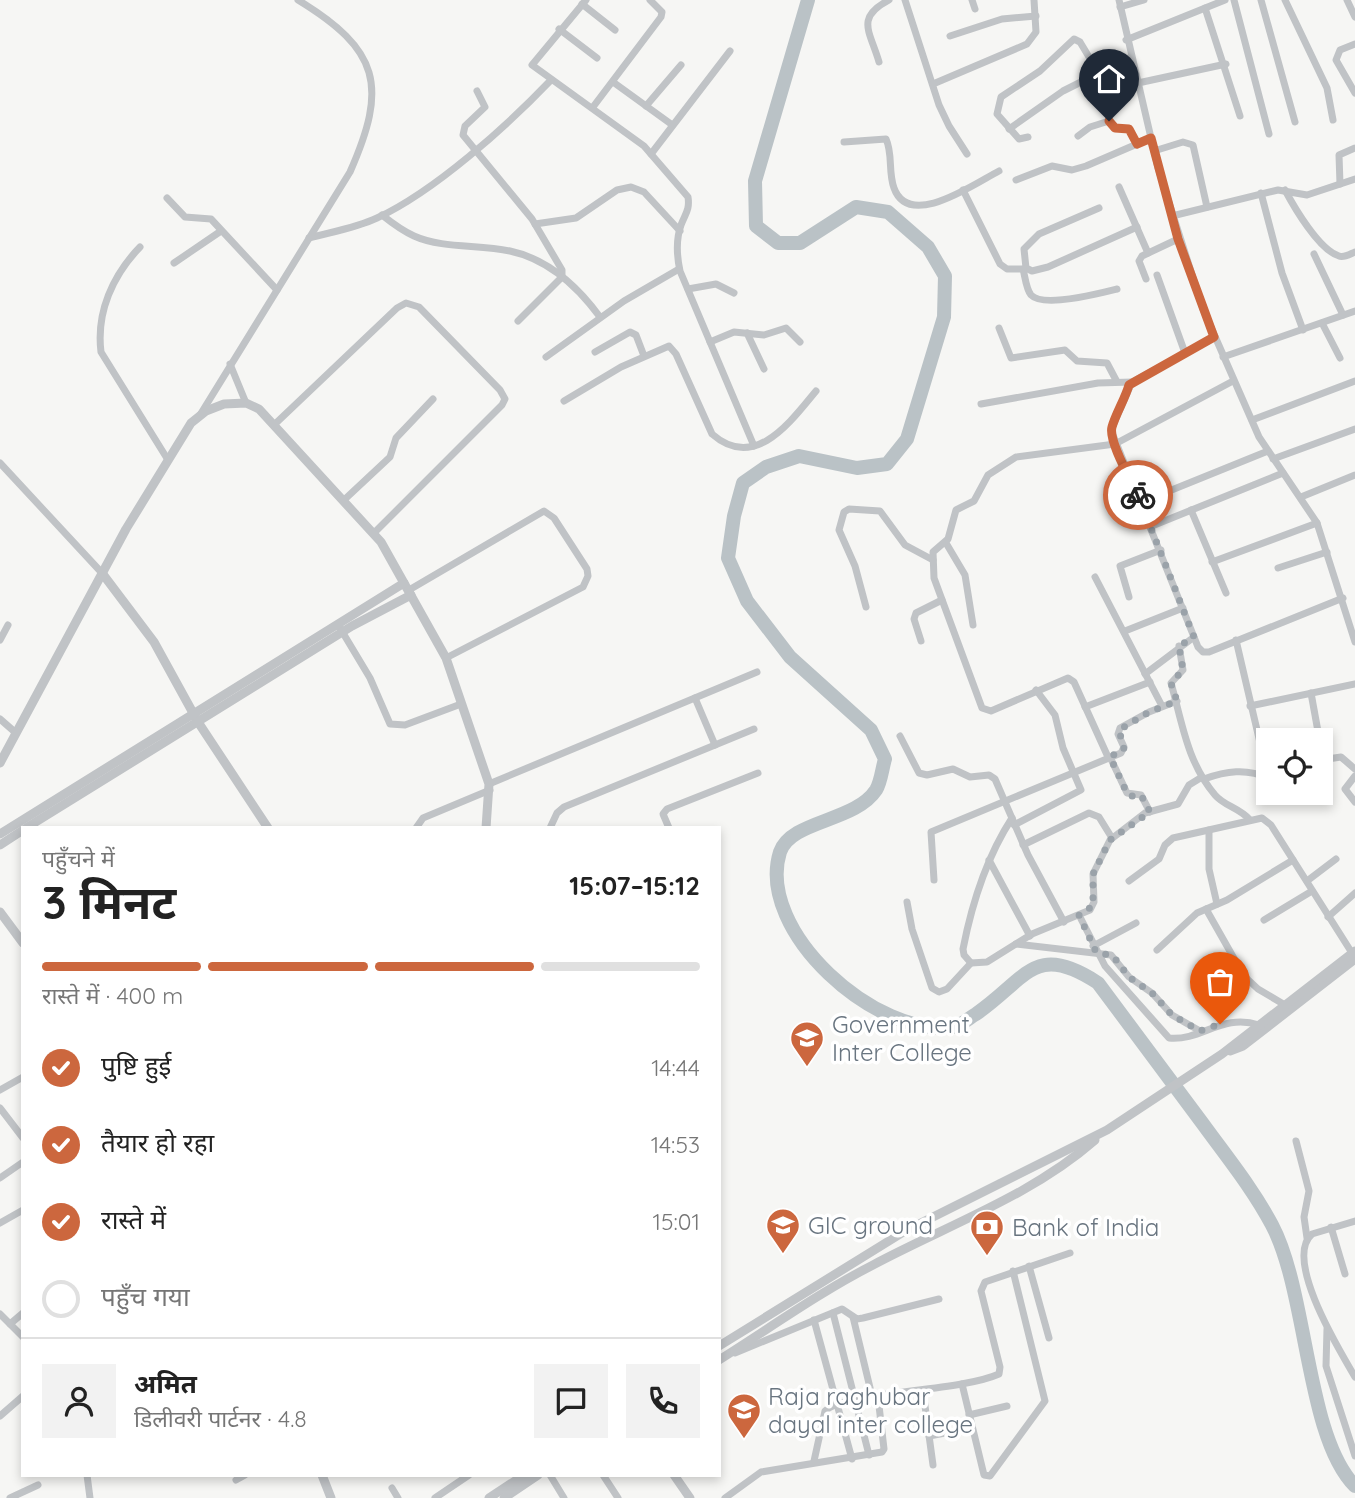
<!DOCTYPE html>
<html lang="hi">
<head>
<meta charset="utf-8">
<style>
	:root { --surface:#fff; --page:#f2f2f2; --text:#222; --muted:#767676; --line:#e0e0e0; --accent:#cc673e }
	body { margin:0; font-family:Quicksand,"Noto Sans Devanagari",sans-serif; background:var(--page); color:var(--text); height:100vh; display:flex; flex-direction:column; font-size:26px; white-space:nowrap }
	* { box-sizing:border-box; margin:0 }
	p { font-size:23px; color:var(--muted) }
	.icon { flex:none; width:38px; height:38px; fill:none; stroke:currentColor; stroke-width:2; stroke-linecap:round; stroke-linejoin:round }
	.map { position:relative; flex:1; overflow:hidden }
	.drawer { position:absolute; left:21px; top:826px; width:700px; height:651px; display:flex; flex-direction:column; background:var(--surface); border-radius:0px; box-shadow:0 4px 10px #0003 }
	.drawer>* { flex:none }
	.fabs { position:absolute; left:1256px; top:728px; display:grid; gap:14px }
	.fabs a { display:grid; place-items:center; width:77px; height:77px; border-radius:0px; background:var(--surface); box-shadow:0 4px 10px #0003; font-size:35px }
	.pin { position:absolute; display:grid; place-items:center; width:60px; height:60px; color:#fff; margin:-72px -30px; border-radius:50% 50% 50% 0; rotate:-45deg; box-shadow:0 0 7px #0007 }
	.pin .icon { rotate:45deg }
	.courier { position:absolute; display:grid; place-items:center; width:70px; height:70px; margin:-35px; border:5px solid #cc673e; border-radius:50%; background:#fff; color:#222; box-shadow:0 2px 9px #0007 }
	.overview em { font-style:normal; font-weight:700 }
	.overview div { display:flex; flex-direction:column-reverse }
	.overview { display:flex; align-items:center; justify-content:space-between; height:119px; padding:0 21px }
	h1 { font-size:46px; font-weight:700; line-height:52px }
	.bar { display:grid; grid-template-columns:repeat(4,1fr); gap:10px 7px; align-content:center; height:84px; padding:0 21px }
	.bar i { height:9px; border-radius:5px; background:var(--line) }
	.bar .current { background:var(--accent) }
	.bar p { grid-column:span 4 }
	.line { display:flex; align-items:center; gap:18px; padding:0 21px; border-top:2px solid var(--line) }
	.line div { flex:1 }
	.round { display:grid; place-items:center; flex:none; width:74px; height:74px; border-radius:0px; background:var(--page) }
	ol { padding:0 21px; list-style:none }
	li { display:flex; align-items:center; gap:21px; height:77px }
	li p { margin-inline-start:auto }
	li .icon { padding:7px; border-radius:50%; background:var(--accent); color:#fff; stroke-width:4 }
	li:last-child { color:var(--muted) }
	li i { width:38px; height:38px; border:4px solid var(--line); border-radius:50% }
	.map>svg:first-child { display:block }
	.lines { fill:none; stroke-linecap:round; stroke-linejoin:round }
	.river { stroke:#bac2c6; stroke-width:14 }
	.minor { stroke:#c0c3c6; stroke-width:7 }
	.tertiary { stroke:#c0c3c6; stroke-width:9 }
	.done { stroke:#9aa2a9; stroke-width:7; stroke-dasharray:0 12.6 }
	.route { stroke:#cc673e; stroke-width:9 }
	.labels { text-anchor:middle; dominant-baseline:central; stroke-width:7; stroke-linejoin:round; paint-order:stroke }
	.poi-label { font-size:24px; fill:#697580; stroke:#fff; text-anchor:start }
</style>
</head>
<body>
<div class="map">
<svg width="1355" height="1498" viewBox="0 0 1355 1498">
	<rect width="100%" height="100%" fill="#f6f6f4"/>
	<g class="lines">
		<path class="river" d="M808 0 755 181 756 226 778 243H800L856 207 888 212 928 247 945 276 944 317 907 439 887 464 857 468 799 456 766 467 743 483 734 516 728 558 747 601 790 657 871 730 885 759C882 769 881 782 876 790 855 822 791 820 780 852 755 932 878 1039 953 1027 961 1026 969 1018 976 1014 1027 979 1034 941 1098 983 1133 1030 1168 1077 1203 1124 1227 1157 1253 1189 1272 1225 1308 1293 1306 1437 1355 1486"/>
		<g class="minor">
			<path d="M586 0 532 65 644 146 688 197C690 210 685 214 681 225 676 239 677 257 680 271L754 446"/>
			<path d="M905 0 939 105 949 126 967 154"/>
			<path d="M972 0 975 9"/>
			<path d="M1119 0 1158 168 1203 309 1259 437 1317 523 1355 642"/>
			<path d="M1234 0 1269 134"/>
			<path d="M1261 0 1295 122"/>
			<path d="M1285 0 1327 88 1333 120"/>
			<path d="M1347 0 1355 17"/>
			<path d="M582 4 615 30"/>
			<path d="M1120 7 1144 0"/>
			<path d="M1205 8 1240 116"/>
			<path d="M559 29 597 58"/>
			<path d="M950 36 1002 19 1036 16"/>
			<path d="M1126 40 1225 0"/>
			<path d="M1355 44 1340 50 1336 60 1355 93"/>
			<path d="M879 62C870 31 855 18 889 0"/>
			<path d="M613 82 671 124"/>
			<path d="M1138 83 1226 64"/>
			<path d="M933 84 1027 44 1036 32 1034 0"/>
			<path d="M477 91 485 107 465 126 463 135 532 219 562 270V277L518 321"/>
			<path d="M646 106 681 65"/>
			<path d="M593 107 661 17 662 12 650 0"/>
			<path d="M1009 129 1063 91 1131 57"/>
			<path d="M1078 136 1090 127 1109 121 1115 128 1129 129 1137 144"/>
			<path d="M1028 137 1019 139 997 114 1001 97 1040 71 1074 39 1080 42 1098 72"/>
			<path d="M844 142 886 139C893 154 888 172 894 188 909 230 974 184 999 171"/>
			<path d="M1154 151 1183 142 1193 145 1207 207"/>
			<path d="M651 154 730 51"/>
			<path d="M1016 180 1052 166 1072 170 1086 166 1151 138"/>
			<path d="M1340 184 1339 155 1355 148"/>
			<path d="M1119 187 1148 253"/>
			<path d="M963 190 1000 264 1007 269H1026"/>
			<path d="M1285 190C1294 207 1319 250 1339 256 1344 258 1350 254 1355 252"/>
			<path d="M1261 193 1282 273 1303 330"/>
			<path d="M167 198 185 217 211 219 277 290"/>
			<path d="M1099 208 1039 234 1024 249 1026 268 1032 271 1048 267 1137 227"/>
			<path d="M382 215C392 223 403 231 414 236 443 249 479 244 510 251 548 259 578 287 600 317"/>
			<path d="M1172 216 1278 190 1307 195 1355 179"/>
			<path d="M535 224 576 218 617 190 631 187 644 192 680 231"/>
			<path d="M309 238C331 232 356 228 377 218 435 191 507 126 551 80"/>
			<path d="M140 247C113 275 96 312 101 352L168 460"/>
			<path d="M1314 254 1343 315"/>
			<path d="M174 263 221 231"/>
			<path d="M1023 269C1025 276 1026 289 1031 295 1043 308 1101 293 1117 289"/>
			<path d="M1157 275 1185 353"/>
			<path d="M1146 279 1139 261 1142 256 1178 239"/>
			<path d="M688 289 716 284 734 293"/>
			<path d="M1322 323 1340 358"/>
			<path d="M999 328 1011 358 1065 350 1077 361 1107 363 1116 380"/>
			<path d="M747 333 764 369"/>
			<path d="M1215 337 1132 382 1111 430 1198 647 1203 652H1209L1343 598"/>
			<path d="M710 342 734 332 764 335 786 328 800 342"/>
			<path d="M595 352 630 332 636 335 644 356"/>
			<path d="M546 357 624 301 679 269"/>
			<path d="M1223 357 1355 311"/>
			<path d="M230 364 246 403"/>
			<path d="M564 401 621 367 669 346 676 354 712 434C755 472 791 421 816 391"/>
			<path d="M981 404 1098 383 1132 382"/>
			<path d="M200 415 350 172C388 86 380 50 298 0"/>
			<path d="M1252 420 1355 381"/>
			<path d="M275 424 397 308 406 303 419 307 500 390 505 399 502 405 373 534"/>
			<path d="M1273 459 1355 429"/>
			<path d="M0 463 102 573"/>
			<path d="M1301 497 1355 475"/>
			<path d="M344 500 390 457 396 438 433 399"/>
			<path d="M1142 502 1268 451"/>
			<path d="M1191 510 1226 593"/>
			<path d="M1152 526 1283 473"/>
			<path d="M946 543 965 575 973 625"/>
			<path d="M1212 562 1317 523"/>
			<path d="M1278 568 1327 552"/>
			<path d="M1095 577 1162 706"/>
			<path d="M409 590 544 511 554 518 587 569 588 576 583 587 446 658"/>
			<path d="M1129 597 1120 566 1161 550"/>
			<path d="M866 607 855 566 839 530 844 512 849 509 880 511 905 545 933 560"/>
			<path d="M340 628 370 678 390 724 405 725 461 704"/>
			<path d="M1125 631 1183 608"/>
			<path d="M0 640 8 625"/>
			<path d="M1236 640 1268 777"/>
			<path d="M921 641 914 619 916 613 942 600"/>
			<path d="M1179 646 1183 670 1171 683C1182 722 1187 762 1215 795 1224 806 1240 808 1250 820"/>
			<path d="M1145 674 1194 637"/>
			<path d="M1311 693 1323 759"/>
			<path d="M695 698 715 745"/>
			<path d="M1250 706 1355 684"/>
			<path d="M1085 707 1150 682"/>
			<path d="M0 719 16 733"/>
			<path d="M900 736 919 773 927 775 953 769 970 777 989 775 995 779 1028 855 1064 922"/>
			<path d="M1108 757 1074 682 1068 678 991 711 982 708 934 578 933 552 948 539 956 510 974 501 988 475 1016 457 1115 444 1233 381"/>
			<path d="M1110 757 1127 793 1141 795 1150 812"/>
			<path d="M1321 760 1341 757 1355 769"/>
			<path d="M1355 776 1345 789 1355 802"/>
			<path d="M1204 779C1226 771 1246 768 1269 778"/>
			<path d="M489 784 757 672"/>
			<path d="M1012 818C986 858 972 903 963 949L964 955 971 963 987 962 1032 934 1090 910 1094 902 1093 874 1110 840 1145 813 1178 804 1189 785 1202 777"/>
			<path d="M1014 825 1081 790 1063 748 1055 715 1036 690"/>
			<path d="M416 828 423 818 490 790"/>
			<path d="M550 828 557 813 564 807 754 729"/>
			<path d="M669 828 663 814 667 809 758 773"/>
			<path d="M1209 830V869L1217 904"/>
			<path d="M1023 845 1089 813 1099 817 1112 838"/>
			<path d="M989 860 1030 936"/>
			<path d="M934 880 931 832 1121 753 1124 747 1118 734 1120 728 1149 712 1177 701"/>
			<path d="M1129 881 1159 859 1165 845 1173 838 1262 818 1271 825 1352 953"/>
			<path d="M1307 881 1336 859"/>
			<path d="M907 902 912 929 932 988 939 992 947 989 971 963"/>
			<path d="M1206 909 1244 976 1258 989 1285 1005"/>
			<path d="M1079 915 1105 966 1169 1038C1202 1041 1222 1013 1259 1025"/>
			<path d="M1328 917 1355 893"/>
			<path d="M1264 920 1312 891"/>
			<path d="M1016 944 1111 955 1129 977 1152 993 1172 1015 1200 1031"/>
			<path d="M1093 946 1136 923"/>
			<path d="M1157 950 1197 913 1227 900 1293 860"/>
			<path d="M0 1090 23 1077"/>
			<path d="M0 1108 23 1138"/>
			<path d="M1296 1141 1309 1191 1304 1217 1307 1238"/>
			<path d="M0 1178 23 1162"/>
			<path d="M1355 1221 1312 1234C1283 1259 1340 1351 1355 1377"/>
			<path d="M0 1223 23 1210"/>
			<path d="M1331 1227 1345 1274"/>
			<path d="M1029 1266 1049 1338"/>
			<path d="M833 1313 869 1455"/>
			<path d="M0 1314 23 1337"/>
			<path d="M853 1317 872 1396"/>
			<path d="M814 1320 852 1459"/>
			<path d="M10 1324 23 1313"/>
			<path d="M1327 1329 1326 1366 1355 1456"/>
			<path d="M735 1353 842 1309 857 1319 863 1318 939 1299"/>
			<path d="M962 1384 984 1475 990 1476 1045 1401 1013 1271"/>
			<path d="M923 1391 933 1465"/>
			<path d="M969 1415 1007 1406"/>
			<path d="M0 1416 23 1396"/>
			<path d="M929 1436 972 1428"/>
			<path d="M814 1461 825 1411C847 1391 959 1392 999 1374L1000 1367 981 1291 985 1282 1070 1253"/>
			<path d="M87 1475 90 1498"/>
			<path d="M550 1475 564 1498"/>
			<path d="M603 1475 618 1498"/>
			<path d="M236 1480 245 1475"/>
			<path d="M392 1488 398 1498"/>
			<path d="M10 1498 38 1485"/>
			<path d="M435 1498 469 1475"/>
			<path d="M725 1498 761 1472 882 1452 884 1449 878 1397"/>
		</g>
		<g class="tertiary">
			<path d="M102 573 154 642 198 722 268 828"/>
			<path d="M0 763 126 529 191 423 206 411 224 404 246 403 259 409 381 542 446 658 489 784 486 828"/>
			<path d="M26 828 352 626 411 595"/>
			<path d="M0 834 404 583"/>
			<path d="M0 845 23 830"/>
			<path d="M0 912 23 943"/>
			<path d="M1230 1051 1243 1046 1355 959"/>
			<path d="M719 1346 905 1231 1107 1130 1222 1054 1355 951"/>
			<path d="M719 1360C770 1328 820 1292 873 1265 948 1225 1031 1196 1095 1140"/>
			<path d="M322 1475 331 1498"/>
			<path d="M674 1475 690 1498"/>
			<path d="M489 1498 524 1475"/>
			<path d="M504 1498 538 1475"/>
		</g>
	</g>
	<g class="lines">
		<path class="done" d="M1138 495 1194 637 1179 646 1183 670 1171 683 1177 701 1149 712 1119 730 1124 749 1110 757 1127 793 1131 796 1141 795 1150 812 1110 840 1093 874V906L1079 915 1096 952 1113 956 1129 977 1152 993 1172 1015 1200 1031 1220 1024"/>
		<path class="route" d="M1109 121 1115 128 1129 129 1137 144 1151 138 1178 239 1214 337 1129 385C1125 399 1116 413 1112 427 1108 441 1131 480 1138 495"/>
	</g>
	<defs>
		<g id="university-pin" transform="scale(1.75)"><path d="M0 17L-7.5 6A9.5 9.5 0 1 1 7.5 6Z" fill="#cc673e" stroke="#fff"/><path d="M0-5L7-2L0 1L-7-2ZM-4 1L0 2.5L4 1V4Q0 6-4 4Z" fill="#fff"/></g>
		<g id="bank-pin" transform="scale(1.75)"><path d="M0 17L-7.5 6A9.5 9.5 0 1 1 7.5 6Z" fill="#cc673e" stroke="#fff"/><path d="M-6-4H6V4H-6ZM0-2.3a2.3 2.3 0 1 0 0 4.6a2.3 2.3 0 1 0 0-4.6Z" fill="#fff"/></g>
	</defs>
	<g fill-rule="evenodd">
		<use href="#university-pin" x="807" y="1038"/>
		<use href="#university-pin" x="783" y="1225"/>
		<use href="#bank-pin" x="987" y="1227"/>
		<use href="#university-pin" x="744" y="1410"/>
	</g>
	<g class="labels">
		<g class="poi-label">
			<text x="832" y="1024">Government<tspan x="832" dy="28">Inter College</tspan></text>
			<text x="808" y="1225">GIC ground</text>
			<text x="1012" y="1227">Bank of India</text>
			<text x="768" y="1396">Raja raghubar<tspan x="768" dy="28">dayal inter college</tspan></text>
		</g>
	</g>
</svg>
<div class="fabs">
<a><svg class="icon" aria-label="locate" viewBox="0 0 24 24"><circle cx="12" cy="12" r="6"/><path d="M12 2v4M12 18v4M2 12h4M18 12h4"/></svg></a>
</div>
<div class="pin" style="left:1220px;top:1024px;background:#ea580c"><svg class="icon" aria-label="bag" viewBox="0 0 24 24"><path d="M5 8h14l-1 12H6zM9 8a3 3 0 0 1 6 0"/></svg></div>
<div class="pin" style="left:1109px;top:121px;background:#1f2937"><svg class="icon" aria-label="home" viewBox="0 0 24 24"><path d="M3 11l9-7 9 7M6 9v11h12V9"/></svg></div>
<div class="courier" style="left:1138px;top:495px"><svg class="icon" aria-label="bike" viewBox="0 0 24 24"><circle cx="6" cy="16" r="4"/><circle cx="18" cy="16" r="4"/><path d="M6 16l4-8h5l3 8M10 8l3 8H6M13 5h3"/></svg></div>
<section class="drawer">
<div class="overview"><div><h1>3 मिनट</h1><p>पहुँचने में</p></div><em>15:07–15:12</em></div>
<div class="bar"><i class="current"></i><i class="current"></i><i class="current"></i><i></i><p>रास्ते में · 400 m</p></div>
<ol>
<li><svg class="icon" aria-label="check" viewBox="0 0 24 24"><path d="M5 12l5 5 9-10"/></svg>पुष्टि हुई<p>14:44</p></li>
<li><svg class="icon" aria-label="check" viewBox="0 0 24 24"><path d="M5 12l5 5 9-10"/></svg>तैयार हो रहा<p>14:53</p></li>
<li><svg class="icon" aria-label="check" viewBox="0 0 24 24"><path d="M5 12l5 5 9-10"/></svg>रास्ते में<p>15:01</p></li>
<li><i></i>पहुँच गया</li>
</ol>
<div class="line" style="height:126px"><a class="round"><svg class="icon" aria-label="person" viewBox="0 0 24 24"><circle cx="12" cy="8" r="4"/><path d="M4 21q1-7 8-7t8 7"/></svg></a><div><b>अमित</b><p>डिलीवरी पार्टनर · 4.8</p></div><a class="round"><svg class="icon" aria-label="chat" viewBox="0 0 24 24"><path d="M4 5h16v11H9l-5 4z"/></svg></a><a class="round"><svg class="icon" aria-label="phone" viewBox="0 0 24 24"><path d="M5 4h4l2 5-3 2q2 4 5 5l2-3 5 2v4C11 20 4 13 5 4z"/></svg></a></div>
</section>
</div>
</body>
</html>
